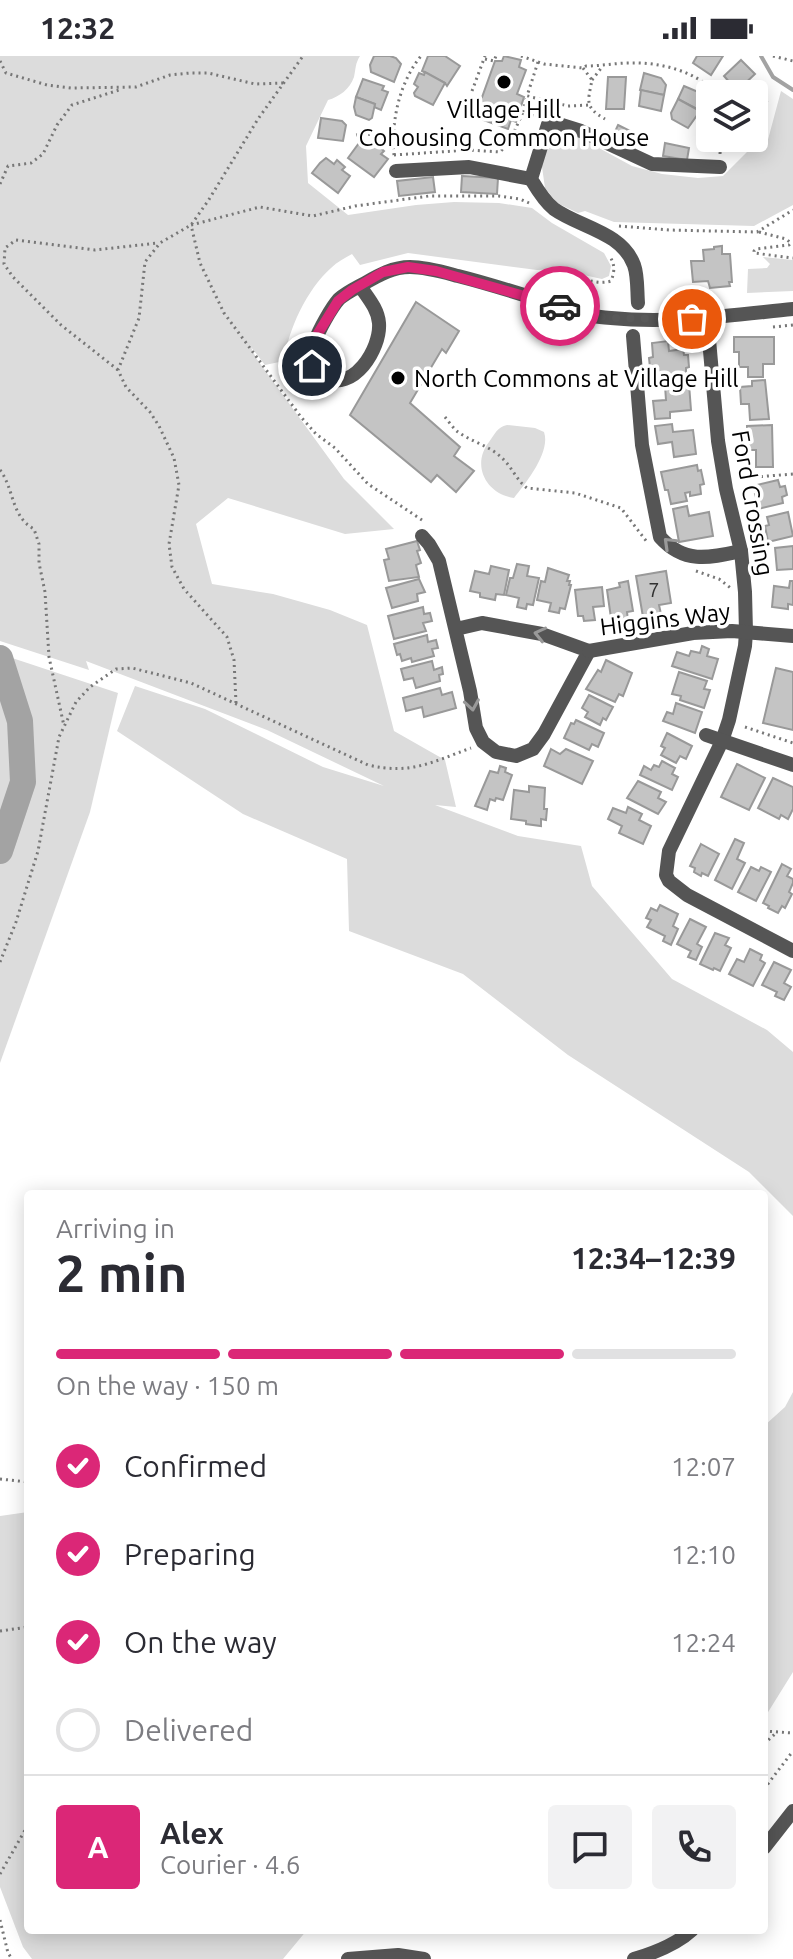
<!DOCTYPE html>
<html lang="en">
<head>
<meta charset="utf-8">
<style>
	:root { --surface:#fff; --page:#f2f2f3; --text:#2b2b33; --muted:#7c7c81; --line:#e1e1e2; --accent:#db2777 }
	body { margin:0; font-family:Ubuntu,sans-serif; background:var(--page); color:var(--text); height:100vh; display:flex; flex-direction:column; font-size:30px; white-space:nowrap }
	* { box-sizing:border-box; margin:0 }
	p { font-size:26px; color:var(--muted) }
	.icon { flex:none; width:44px; height:44px; fill:none; stroke:currentColor; stroke-width:2; stroke-linecap:round; stroke-linejoin:round }
	.map { position:relative; flex:1; overflow:hidden }
	.drawer { position:absolute; left:24px; top:1134px; width:744px; height:744px; display:flex; flex-direction:column; background:var(--surface); border-radius:8px; box-shadow:0 4px 20px #0003 }
	.drawer>* { flex:none }
	.fabs { position:absolute; left:696px; top:24px; display:grid; gap:16px }
	.fabs a { display:grid; place-items:center; width:72px; height:72px; border-radius:8px; background:var(--surface); box-shadow:0 4px 20px #0003; font-size:40px }
	.pin { position:absolute; display:grid; place-items:center; width:68px; height:68px; color:#fff; margin:-34px; border:4px solid #fff; border-radius:50%; box-shadow:0 2px 8px #0007 }
	.courier { position:absolute; display:grid; place-items:center; width:80px; height:80px; margin:-40px; border:6px solid #db2777; border-radius:50%; background:#fff; color:#222; box-shadow:0 2px 10px #0007 }
	.summary em { font-style:normal; font-weight:700 }
	.summary div { display:flex; flex-direction:column-reverse }
	.summary { display:flex; align-items:center; justify-content:space-between; height:136px; padding:0 32px }
	h1 { font-size:52px; font-weight:700; line-height:60px }
	.bar { display:grid; grid-template-columns:repeat(4,1fr); gap:12px 8px; align-content:center; height:96px; padding:0 32px }
	.bar i { height:10px; border-radius:6px; background:var(--line) }
	.bar .selected { background:var(--accent) }
	.bar p { grid-column:span 4 }
	.line { display:flex; align-items:center; gap:20px; padding:0 32px; border-top:2px solid var(--line) }
	.line div { flex:1 }
	.round { display:grid; place-items:center; flex:none; width:84px; height:84px; border-radius:8px; background:var(--page) }
	ol { padding:0 32px; list-style:none }
	li { display:flex; align-items:center; gap:24px; height:88px }
	li p { margin-inline-start:auto }
	li .icon { padding:8px; border-radius:50%; background:var(--accent); color:#fff; stroke-width:4 }
	li:last-child { color:var(--muted) }
	li i { width:44px; height:44px; border:4px solid var(--line); border-radius:50% }
	.status { display:flex; justify-content:space-between; align-items:center; height:56px; padding:0 40px; background:var(--surface); direction:ltr }
	.status svg { height:22px; fill:currentColor }
	.map>svg:first-child { display:block }
	.green { fill:#dcdcdc }
	.lines { fill:none; stroke-linecap:round; stroke-linejoin:round }
	.stream { stroke:#a3a3a3; stroke-width:4 }
	.river { stroke:#a3a3a3; stroke-width:26 }
	.building { fill:#c4c4c4; stroke:#999; stroke-width:2 }
	.path { stroke:#777; stroke-width:3; stroke-dasharray:2 4; stroke-linecap:butt }
	.minor { stroke:#555; stroke-width:14 }
	.oneway { stroke:#999 }
	.done { stroke:#595959; stroke-width:8; stroke-dasharray:0 14.4 }
	.route { stroke:#db2777; stroke-width:10 }
	.poi-dot { fill:#000; stroke:#fff; stroke-width:3 }
	.labels { text-anchor:middle; dominant-baseline:central; stroke-width:7; stroke-linejoin:round; paint-order:stroke }
	.number-label { font-size:20px; fill:#313131 }
	.poi-label { font-size:24px; fill:#000; stroke:#fff }
	.street-label { font-size:24px; fill:#000; stroke:#fff }
</style>
</head>
<body>
<div class="status"><b>12:32</b><svg viewBox="0 0 49 12"><path d="M0 12V9h3v3zM5 12V6h3v6zM10 12V3h3v9zM15 12V0h3v12zM26 1h20v11H26zM47 4h2v5h-2z"/></svg></div>
<div class="map">
<svg width="793" height="1903" viewBox="0 0 793 1903">
	<rect width="100%" height="100%" fill="#fff"/>
	<g class="green">
		<path d="M0 0H360C355 8 356 12 354 21 350 33 339 41 328 44L306 90 308 127 348 159 416 149 454 146 499 147 532 152 552 167 604 197 611 210 609 220 602 223 556 213 537 214 408 197 360 209 352 198C345 202 337 206 331 212 307 233 288 274 284 305L265 309 251 291 256 302 344 423 394 473 345 478 228 442 196 468 212 528 273 538 330 554 367 569 394 675 445 704 456 751 435 749 518 780 581 790 592 830 672 923 767 974 793 996V1160L749 1116 568 999 463 918 349 875 347 803 243 758 117 675 135 630 205 653 323 711 384 730 267 674 86 605 89 614 0 585Z"/>
		<path d="M781 35 793 43V149L754 170 614 166 585 155 578 157 557 147 545 132 541 104 550 86 558 79 577 80 632 110 662 118 698 122 723 120 747 96 766 91Z"/>
		<path d="M763 201 793 204V235L747 237 748 213 767 212 770 208Z"/>
		<path d="M507 369 535 372 544 376C551 396 526 427 514 442 486 438 471 409 489 386 495 378 497 371 507 369Z"/>
		<path d="M0 598 118 637 90 756 0 1007Z"/>
		<path d="M793 1336V1616L765 1661 764 1370 785 1351Z"/>
		<path d="M28 1456V1874H307L283 1903H32L23 1891 0 1831V1460Z"/>
	</g>
	<g class="lines">
		<path class="stream" d="M761 0 773 21 793 34"/>
		<path class="river" d="M0 602 20 665 23 726 0 795"/>
	</g>
	<g class="building">
		<path d="M374 0H390L396 2 401 8 394 26 371 16 370 9Z"/>
		<path d="M428 0H445L460 10 447 30 445 27 422 15Z"/>
		<path d="M504 0 521 4 519 11 526 14 517 38 524 41 516 66 511 64 508 73 475 61 495 5H502Z"/>
		<path d="M697 0H723L711 19 693 7Z"/>
		<path d="M741 4 755 18 737 35 724 20Z"/>
		<path d="M425 16 445 27 433 49 415 40 414 37 418 31 414 28 419 17 424 19Z"/>
		<path d="M644 17 661 22 666 29 664 39 640 34Z"/>
		<path d="M608 21H626L624 53H606Z"/>
		<path d="M363 23 384 30 382 34 388 36 381 54 374 51 375 48 356 41Z"/>
		<path d="M684 30 703 38 697 53 678 43Z"/>
		<path d="M641 34 664 39 661 55 639 50Z"/>
		<path d="M356 41 375 48 372 62 369 64 356 59 354 51Z"/>
		<path d="M754 42 767 46 757 71 754 70Z"/>
		<path d="M678 43 700 55 688 72 672 63 671 57Z"/>
		<path d="M321 62 342 65 346 69 343 85 318 82Z"/>
		<path d="M618 69 640 80 634 93 612 82Z"/>
		<path d="M362 83 371 90 373 86 384 95 381 98 388 103 374 121 348 102Z"/>
		<path d="M665 87 689 92 687 104 663 100Z"/>
		<path d="M326 102 334 108 337 104 345 111 342 114 350 120 338 137 312 117 320 107Z"/>
		<path d="M462 120 498 122 497 138 461 136Z"/>
		<path d="M433 121 435 136 399 140 397 125Z"/>
		<path d="M722 190V198H730L732 226H729L730 230 710 232 708 225 693 226 691 205H704L703 194 714 193V191Z"/>
		<path d="M416 246 459 275 446 297 442 293 410 347 460 391 454 400 474 415 456 436 437 419 431 426 350 359Z"/>
		<path d="M734 281H774V308H763V321H748V311H739V296H734Z"/>
		<path d="M668 285 669 295 683 293 684 299H688L689 311 686 312V317L651 321 649 302 653 301 652 287Z"/>
		<path d="M765 324 769 363 750 364 749 348H741L740 331 752 330V325Z"/>
		<path d="M689 328 691 354 670 356V362L655 363 653 345 666 344 665 330Z"/>
		<path d="M672 368 673 376 693 374 696 398 674 401 672 386 658 388 655 370Z"/>
		<path d="M772 369 773 411H756V394H748L747 370Z"/>
		<path d="M697 409 698 415 701 414 704 428 700 429 701 438 690 440V436L685 437 687 445 671 448 668 434H665L661 416Z"/>
		<path d="M778 424 780 431 785 430 787 439 782 441 783 447 758 453 755 438 758 437 757 429Z"/>
		<path d="M687 450 689 460 709 456 713 480 679 486 673 453Z"/>
		<path d="M788 456 793 480 768 486 765 470 769 469 767 461Z"/>
		<path d="M417 485 420 494 417 495 421 507 416 509 419 521 389 525 384 504 389 503 386 493Z"/>
		<path d="M793 490V513L777 514 775 492Z"/>
		<path d="M517 508 529 510 527 520 539 522 533 549 527 548 526 553 517 551 519 542 506 539 510 522H513Z"/>
		<path d="M491 510 509 514 504 539 496 538 495 544 480 541V537L470 535 475 515 489 518Z"/>
		<path d="M548 512 569 519 567 525H570L569 529H571L565 553 560 552 559 557 549 555 551 547 537 544 541 525 545 526Z"/>
		<path d="M666 515 671 547 659 549 661 558 643 561 636 520Z"/>
		<path d="M419 523 425 536 417 538 418 545 392 552 386 532Z"/>
		<path d="M628 525 633 555 627 556 628 564 619 566 618 561 611 562 607 534 620 531 619 527Z"/>
		<path d="M790 525H793V549L788 548V553L772 551 774 530 789 532Z"/>
		<path d="M602 531 604 550 593 551 595 564 584 565 583 560H578L575 534Z"/>
		<path d="M423 551 424 558 430 557 432 565 423 567 426 575 394 583 388 560Z"/>
		<path d="M427 579 428 586 436 584 438 592 432 593 434 600 412 606 411 602 402 605 400 598 397 599 394 588Z"/>
		<path d="M702 590 709 593 707 600 718 603 712 623 672 610 677 596 689 600 691 595 700 597Z"/>
		<path d="M606 604 632 617 623 640 619 638 615 646 586 633 598 614 601 616Z"/>
		<path d="M432 605 434 614 442 611 443 618 439 619 440 625 416 632 413 622 404 624 401 613Z"/>
		<path d="M776 612 793 616V674L763 667Z"/>
		<path d="M679 616 707 625 704 633 710 634 704 652 680 644 681 640 672 638Z"/>
		<path d="M440 632 442 639 452 636 456 652 424 661 422 651 406 655 403 642Z"/>
		<path d="M589 639 613 651 606 664 603 662 600 669 585 661 588 656 582 652Z"/>
		<path d="M676 647 702 656 695 677 663 665 667 656 673 658Z"/>
		<path d="M576 664 604 677 598 691 592 688 589 694 564 682 571 667 574 668Z"/>
		<path d="M667 677 692 690 686 703 680 700 676 707 661 699 665 692 661 690Z"/>
		<path d="M551 693 560 698 566 693 593 705 582 728 544 710Z"/>
		<path d="M662 705 675 712 672 718 678 721 672 734 640 719 644 710 651 714 654 709 659 711Z"/>
		<path d="M737 708 765 722 749 754 721 741Z"/>
		<path d="M500 710 506 712 505 716 512 719 503 744 496 742 495 745 490 743 487 754 475 750 490 715 498 717Z"/>
		<path d="M773 722 793 731V753L788 763 781 759 779 763 758 752Z"/>
		<path d="M638 725 661 736 658 742 666 746 658 758 627 742Z"/>
		<path d="M529 730 545 732 544 753H547L546 764 541 763V770L526 768V765L511 763 514 734 529 736Z"/>
		<path d="M628 751 642 758 639 764 651 770 643 788 619 777 622 770 608 763 613 752 626 757Z"/>
		<path d="M735 783 744 787 737 803 745 807 732 833 715 824Z"/>
		<path d="M701 788 719 798 708 820 702 817 701 820 694 816 695 812 690 810Z"/>
		<path d="M782 808 791 813 787 820 793 823V827L789 836 792 838 785 852 782 850 778 857 768 852 769 850 763 847Z"/>
		<path d="M751 811 759 815 761 811 771 816 756 845 738 836Z"/>
		<path d="M660 849 678 858 673 870 678 873 671 889 663 885 665 880 647 871 651 864 646 862 651 852 657 855Z"/>
		<path d="M690 863 706 871 697 888 702 891 696 904 688 901 691 895 677 888Z"/>
		<path d="M715 877 729 882 725 889 731 892 720 915 714 912 713 914 700 908Z"/>
		<path d="M750 893 762 899 760 904 765 907 753 930 729 918 737 903 744 906Z"/>
		<path d="M774 906 791 914 784 927 791 931 784 944 775 940 777 936 762 929Z"/>
	</g>
	<g class="lines">
		<g class="path">
			<path d="M521 0 544 8 583 12 586 10C601 10 615 7 630 7 660 6 696 15 717 38"/>
			<path d="M773 0 793 5"/>
			<path d="M485 3 494 5 496 0"/>
			<path d="M0 5 6 17 47 29 71 32 136 31 170 19 190 17H208L255 28 284 27"/>
			<path d="M538 6 527 40 568 50 590 49"/>
			<path d="M583 12 592 24C588 45 584 51 605 63"/>
			<path d="M592 24 602 11"/>
			<path d="M472 35 485 0"/>
			<path d="M523 56 527 40"/>
			<path d="M356 79 394 77"/>
			<path d="M720 98 721 82"/>
			<path d="M394 99 469 94 500 96 510 85 523 56 537 61 541 45"/>
			<path d="M394 99C391 66 399 27 421 0"/>
			<path d="M0 128 8 110 31 107 43 98 57 69 72 49 119 34"/>
			<path d="M619 170 669 174 757 176 793 154"/>
			<path d="M759 176 786 183 791 187 789 189 756 193 754 195V197L793 202"/>
			<path d="M553 229 556 223C576 215 592 231 611 225 615 215 615 208 609 199"/>
			<path d="M773 271 793 269"/>
			<path d="M118 314 61 269 13 221 4 208 5 192 16 184 95 194 158 187"/>
			<path d="M445 361C449 366 453 372 458 376 472 386 490 390 502 402 512 411 517 425 527 432L575 437 621 452 647 486"/>
			<path d="M0 414C14 432 11 461 34 473L39 488V507L45 536 49 601 64 670"/>
			<path d="M743 422 793 418"/>
			<path d="M422 464 368 428 335 392 316 378 301 361 224 257 200 207 191 169 260 151 313 160 355 150 429 140H499L520 143 529 147"/>
			<path d="M696 515 719 523 732 533"/>
			<path d="M236 647 234 604 227 581 184 533 172 511 169 488 179 429 174 402 159 370 150 356 126 331 118 314 139 262 145 206 160 187 191 169 208 145 258 63 303 0"/>
			<path d="M745 671 793 687"/>
			<path d="M0 906 16 866 38 795 59 681 76 646 90 631 116 613 132 612 191 627 368 709C411 719 432 706 471 692"/>
			<path d="M0 1423 28 1426"/>
			<path d="M0 1575 28 1571"/>
			<path d="M764 1675 793 1677"/>
			<path d="M764 1688 776 1677"/>
			<path d="M764 1733 793 1695"/>
			<path d="M0 1818 28 1769"/>
			<path d="M0 1864 8 1897 12 1903"/>
		</g>
		<g class="minor">
			<path d="M396 115 469 111 531 123"/>
			<path d="M360 230C368 242 378 253 379 267 381 293 353 337 324 321 308 313 309 300 315 285 319 274 331 252 339 243 347 236 356 232 365 227 379 219 393 211 410 211 426 211 443 216 458 220 490 228 521 238 552 248 571 254 590 261 611 262 671 268 733 259 793 253"/>
			<path d="M638 247C637 235 638 220 634 209 622 176 579 171 554 153 544 145 537 133 531 123L549 65 581 75 652 108 720 111"/>
			<path d="M707 261 718 385 726 433 741 495 745 536 746 576 745 590 729 664 722 685 669 795 666 819 669 825 687 839 793 895"/>
			<path d="M633 280 642 389 660 481C684 508 709 502 741 495"/>
			<path d="M422 480 429 488 439 505 470 635 476 672 483 686 496 696 516 700 533 693 544 678 589 595 542 578 482 567 456 573"/>
			<path d="M589 595 693 577 732 575 793 580"/>
			<path d="M706 679 793 709"/>
			<path d="M764 1792 793 1755"/>
			<path d="M348 1903 398 1899 424 1903"/>
			<path d="M634 1903C654 1897 676 1889 692 1874"/>
		</g>
	</g>
	<defs><path id="oneway-chevron" d="M-2-3.5L2.5 0L-2 3.5" fill="none" stroke-width="1.6" stroke-linecap="round" stroke-linejoin="round" transform="scale(2)"/></defs>
	<g class="oneway">
		<use href="#oneway-chevron" transform="translate(669 487) rotate(-136)"/>
		<use href="#oneway-chevron" transform="translate(540 578) rotate(-167)"/>
		<use href="#oneway-chevron" transform="translate(472 649) rotate(81)"/>
	</g>
	<g class="lines">
		<path class="done" d="M560 250 590 259 610 262 692 263"/>
		<path class="route" d="M312 310 310 297 317 279 338 245 352 234 383 216 408 211 436 215 560 250"/>
	</g>
	<g class="poi-dot">
		<circle cx="504" cy="26" r="8"/>
		<circle cx="398" cy="322" r="8"/>
	</g>
	<g class="labels">
		<g class="number-label">
			<text x="654" y="533">7</text>
		</g>
		<g class="poi-label">
			<text x="504" y="53">Village Hill<tspan x="504" dy="28">Cohousing Common House</tspan></text>
			<text x="414" y="322" text-anchor="start">North Commons at Village Hill</text>
		</g>
		<g class="street-label">
			<text transform="translate(753 447) rotate(80)">Ford Crossing</text>
			<text transform="translate(665 563) rotate(-7)">Higgins Way</text>
		</g>
	</g>
</svg>
<div class="fabs">
<a><svg class="icon" aria-label="layers" viewBox="0 0 24 24"><path d="M12 4l9 5-9 5-9-5zM3 14l9 5 9-5"/></svg></a>
</div>
<div class="pin" style="left:692px;top:263px;background:#ea580c"><svg class="icon" aria-label="bag" viewBox="0 0 24 24"><path d="M5 8h14l-1 12H6zM9 8a3 3 0 0 1 6 0"/></svg></div>
<div class="pin" style="left:312px;top:310px;background:#1f2937"><svg class="icon" aria-label="home" viewBox="0 0 24 24"><path d="M3 11l9-7 9 7M6 9v11h12V9"/></svg></div>
<div class="courier" style="left:560px;top:250px"><svg class="icon" aria-label="car" viewBox="0 0 24 24"><path d="M5 17H2v-5l4-1 3-4h7l3 4 3 1v5h-3M9 17h6M6 11h13"/><circle cx="7" cy="17" r="2"/><circle cx="17" cy="17" r="2"/></svg></div>
<section class="drawer">
<div class="summary"><div><h1>2 min</h1><p>Arriving in</p></div><em>12:34–12:39</em></div>
<div class="bar"><i class="selected"></i><i class="selected"></i><i class="selected"></i><i></i><p>On the way · 150 m</p></div>
<ol>
<li><svg class="icon" aria-label="check" viewBox="0 0 24 24"><path d="M5 12l5 5 9-10"/></svg>Confirmed<p>12:07</p></li>
<li><svg class="icon" aria-label="check" viewBox="0 0 24 24"><path d="M5 12l5 5 9-10"/></svg>Preparing<p>12:10</p></li>
<li><svg class="icon" aria-label="check" viewBox="0 0 24 24"><path d="M5 12l5 5 9-10"/></svg>On the way<p>12:24</p></li>
<li><i></i>Delivered</li>
</ol>
<div class="line" style="height:144px"><b class="round" style="background:var(--accent);color:#fff">A</b><div><b>Alex</b><p>Courier · 4.6</p></div><a class="round"><svg class="icon" aria-label="chat" viewBox="0 0 24 24"><path d="M4 5h16v11H9l-5 4z"/></svg></a><a class="round"><svg class="icon" aria-label="phone" viewBox="0 0 24 24"><path d="M5 4h4l2 5-3 2q2 4 5 5l2-3 5 2v4C11 20 4 13 5 4z"/></svg></a></div>
</section>
</div>
</body>
</html>
